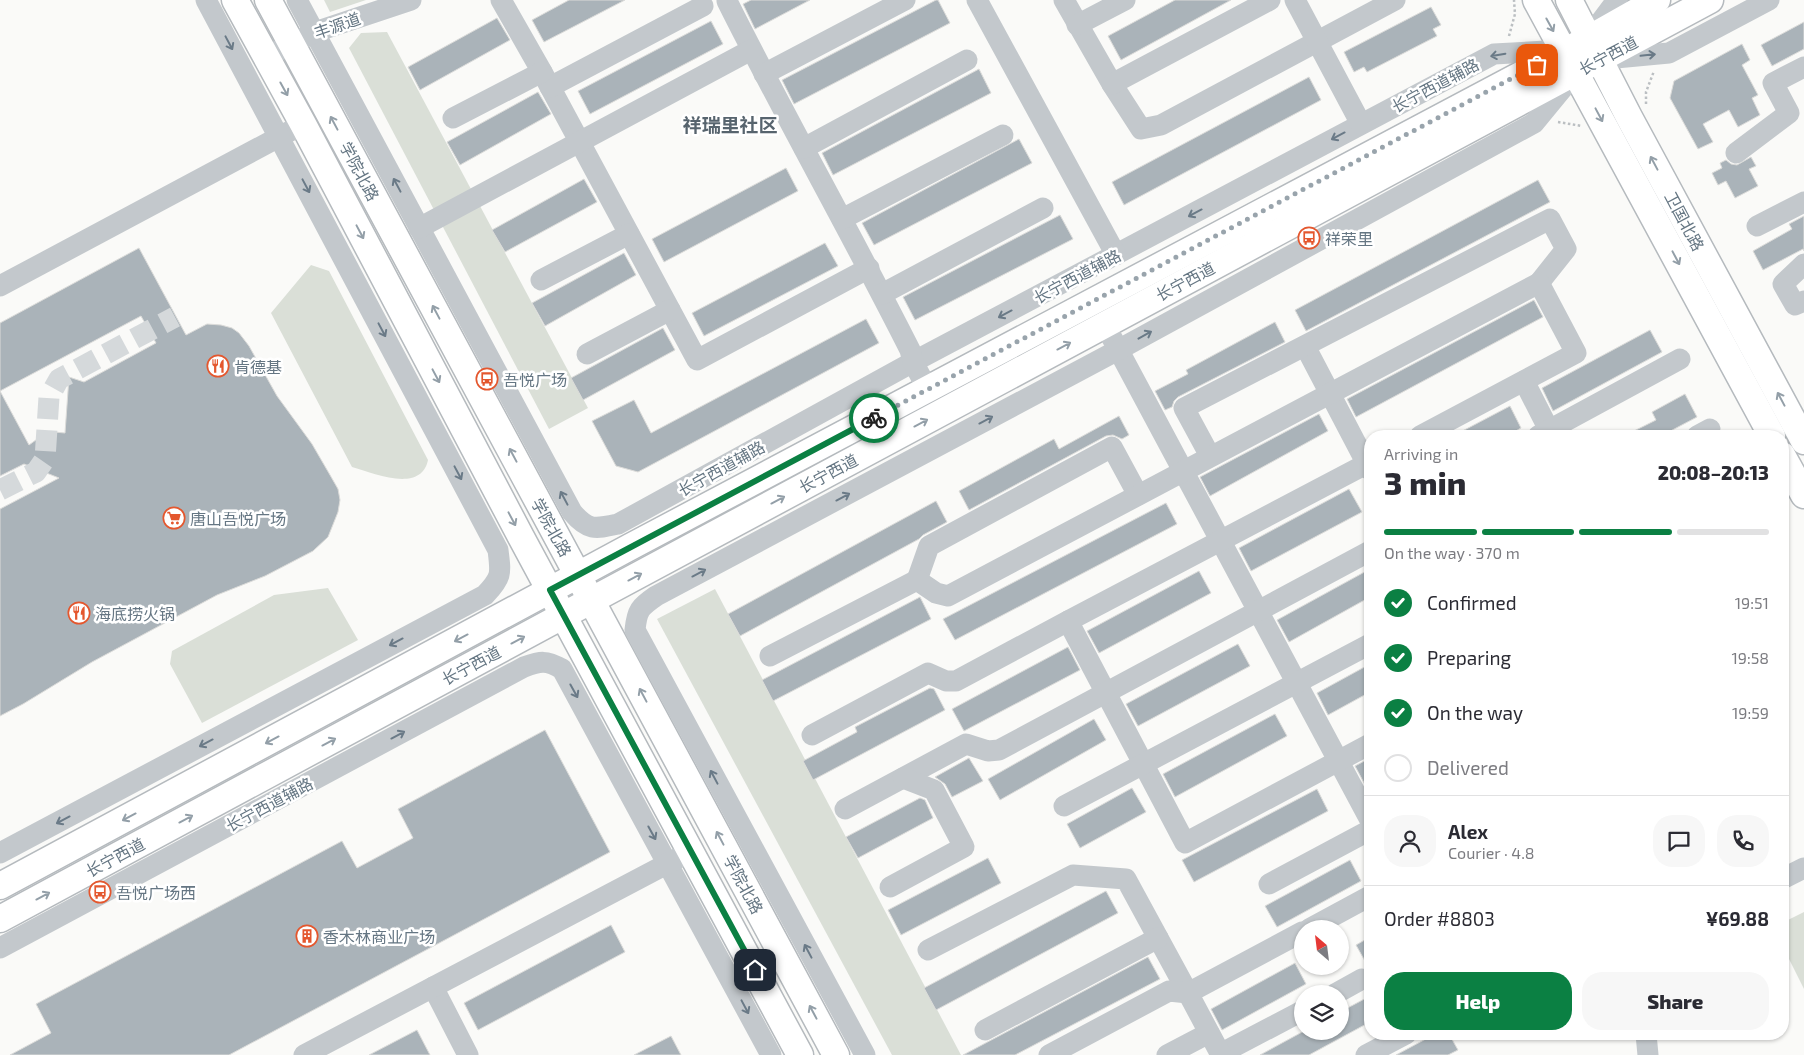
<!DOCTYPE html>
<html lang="en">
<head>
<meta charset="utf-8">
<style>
	:root { --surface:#fff; --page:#f7f7f7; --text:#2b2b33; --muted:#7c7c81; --line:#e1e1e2; --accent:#0b8043 }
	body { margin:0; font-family:"Exo 2","Noto Sans SC",sans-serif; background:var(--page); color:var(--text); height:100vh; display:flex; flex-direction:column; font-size:19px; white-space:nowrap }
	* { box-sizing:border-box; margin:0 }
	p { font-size:16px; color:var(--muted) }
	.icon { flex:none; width:28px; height:28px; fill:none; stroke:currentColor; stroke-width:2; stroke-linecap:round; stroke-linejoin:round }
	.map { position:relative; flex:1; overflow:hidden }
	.drawer { position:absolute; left:1364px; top:430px; width:425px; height:610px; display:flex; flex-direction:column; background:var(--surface); border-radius:20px; box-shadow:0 1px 4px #0004 }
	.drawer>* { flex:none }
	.needle { width:32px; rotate:332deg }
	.tools { position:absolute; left:1294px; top:920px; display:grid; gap:10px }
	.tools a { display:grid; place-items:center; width:55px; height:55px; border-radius:50%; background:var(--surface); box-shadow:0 1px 4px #0004; font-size:25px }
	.pin { position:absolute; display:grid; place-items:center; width:42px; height:42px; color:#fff; margin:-21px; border-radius:10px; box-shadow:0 2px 8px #0006 }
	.courier { position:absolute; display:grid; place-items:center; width:50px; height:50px; margin:-25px; border:4px solid #0b8043; border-radius:50%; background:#fff; color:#222; box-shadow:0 1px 6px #0007 }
	.summary em { font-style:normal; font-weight:800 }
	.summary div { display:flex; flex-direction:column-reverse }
	.summary { display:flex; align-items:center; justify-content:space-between; height:85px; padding:0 20px }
	h1 { font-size:32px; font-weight:800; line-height:38px }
	.bar { display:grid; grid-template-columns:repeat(4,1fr); gap:8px 5px; align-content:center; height:60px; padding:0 20px }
	.bar i { height:6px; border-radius:4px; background:var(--line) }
	.bar .selected { background:var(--accent) }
	.bar p { grid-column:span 4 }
	.line { display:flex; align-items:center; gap:12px; padding:0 20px; border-top:1px solid var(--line) }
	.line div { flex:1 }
	.round { display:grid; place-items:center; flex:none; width:52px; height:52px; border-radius:20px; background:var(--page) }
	ol { padding:0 20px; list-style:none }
	li { display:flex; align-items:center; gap:15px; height:55px }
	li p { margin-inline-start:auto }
	li .icon { padding:5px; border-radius:50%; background:var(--accent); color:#fff; stroke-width:4 }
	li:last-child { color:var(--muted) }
	li i { width:28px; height:28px; border:2px solid var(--line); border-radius:50% }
	.primary-button { display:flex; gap:10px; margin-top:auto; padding:10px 20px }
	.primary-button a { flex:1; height:58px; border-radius:20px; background:var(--accent); color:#fff; font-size:20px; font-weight:800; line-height:58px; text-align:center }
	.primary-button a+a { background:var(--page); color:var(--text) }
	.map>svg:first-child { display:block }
	.green { fill:#dadfd7 }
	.building { fill:#aab3b9; stroke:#dcdcda; fill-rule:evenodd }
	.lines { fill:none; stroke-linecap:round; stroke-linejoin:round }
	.minor-tunnel { stroke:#d5d9db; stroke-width:21; stroke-dasharray:21 11; stroke-linecap:butt }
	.major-casing { stroke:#b5babe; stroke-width:29 }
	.path { stroke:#bbbfc2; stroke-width:2.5; stroke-dasharray:2.5 2.5; stroke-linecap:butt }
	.minor { stroke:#c3c8cc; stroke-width:21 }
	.major { stroke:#fff; stroke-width:26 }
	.oneway { stroke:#939fa8 }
	.oneway2 { stroke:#6a7a87 }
	.done { stroke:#99a4ac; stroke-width:5; stroke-dasharray:0 9 }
	.route { stroke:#0b8043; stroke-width:6 }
	.labels { text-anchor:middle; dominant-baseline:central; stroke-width:5; stroke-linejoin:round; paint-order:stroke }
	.street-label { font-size:16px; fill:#657683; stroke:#fff }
	.poi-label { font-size:16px; fill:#657683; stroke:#fff; text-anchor:start }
	.quarter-label { font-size:19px; font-weight:bold; fill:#57646e; stroke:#fff }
</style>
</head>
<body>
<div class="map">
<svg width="1804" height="1055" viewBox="0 0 1804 1055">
	<rect width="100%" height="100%" fill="#fafaf8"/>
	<g class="green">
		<path d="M324 0H366L330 12Z"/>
		<path d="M387 32 588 408 549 429 349 48 361 33Z"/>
		<path d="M311 265 329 271 428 460C421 494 373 473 352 467L271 313Z"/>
		<path d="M328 588 358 640 202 723 170 664 172 651 274 595Z"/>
		<path d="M715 589 961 1055H892L657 619Z"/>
		<path d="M1804 912V989L1783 947 1782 923Z"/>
	</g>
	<g class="building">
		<path d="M569 0H625L544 42 532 20Z"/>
		<path d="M751 0H810L755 29 743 4Z"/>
		<path d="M936 0H938L950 23 794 104 782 80Z"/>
		<path d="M1175 0H1231L1121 60 1108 36Z"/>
		<path d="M1431 7 1441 25 1433 29 1437 36 1367 72 1364 67 1354 72 1344 52Z"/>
		<path d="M497 18 510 40 420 90 408 67Z"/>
		<path d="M711 21 723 44 590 114 578 91Z"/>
		<path d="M1804 22V49L1772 66 1761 45Z"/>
		<path d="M1742 44 1750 60 1742 65 1758 95 1752 98 1760 115 1738 127 1729 110 1703 124 1713 142 1698 149 1670 98 1674 81Z"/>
		<path d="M979 69 991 93 833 175 822 153Z"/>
		<path d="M1309 77 1321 100 1124 205 1112 182Z"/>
		<path d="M538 92 551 114 460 165 447 142Z"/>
		<path d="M1019 139 1032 163 874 245 862 223Z"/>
		<path d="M1751 157 1756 166 1749 169 1758 186 1735 198 1726 181 1718 185 1712 173 1722 168 1720 163 1726 160 1731 164 1737 165Z"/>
		<path d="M786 168 798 191 664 262 652 239Z"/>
		<path d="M584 179 597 202 505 252 492 230Z"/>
		<path d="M1538 180 1550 202 1306 331 1295 310Z"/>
		<path d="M1060 215 1073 239 915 320 903 297Z"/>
		<path d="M1804 216V251L1803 249 1763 270 1753 251 1792 229 1789 224Z"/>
		<path d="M825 243 838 266 704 336 692 313Z"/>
		<path d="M139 248 186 335 207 324 221 325 232 328 239 333 249 346 277 396 312 444 330 475 338 489 340 500 338 512 328 537 313 551 265 576 217 595 92 662 23 704 0 716V509L59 478 24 464 0 476V323ZM141 316 156 343 84 382 69 377 65 433 54 432 40 437 29 445 0 391Z"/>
		<path d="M624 253 636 275 545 326 532 303Z"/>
		<path d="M1534 300 1543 317 1356 417 1347 399Z"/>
		<path d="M866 319 879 343 638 472 616 466 592 421 634 400 651 433Z"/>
		<path d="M1275 322 1285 342 1178 397 1174 401 1172 407 1165 410 1155 391 1188 374 1186 370Z"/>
		<path d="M663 328 675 350 583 400 571 378Z"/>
		<path d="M1650 330 1662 352 1553 411 1542 388Z"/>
		<path d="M1685 394 1697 417 1661 436H1624L1656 420 1652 412Z"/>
		<path d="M1510 406 1521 428 1507 436H1453Z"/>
		<path d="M1319 414 1328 431 1210 496 1200 477Z"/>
		<path d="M1119 416 1129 435 1122 439 1113 435 1106 436 969 510 959 491 1054 439 1059 449Z"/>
		<path d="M1349 489 1362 512 1251 571 1239 548Z"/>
		<path d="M936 501 947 522 923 535 919 539 740 636 728 614Z"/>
		<path d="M1166 503 1177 524 955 640 943 619Z"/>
		<path d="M1370 569V597L1289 642 1277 620Z"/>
		<path d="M1199 571 1211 593 1099 653 1087 631Z"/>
		<path d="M920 597 931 619 773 701 762 680Z"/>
		<path d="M1238 644 1250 666 1138 726 1126 704Z"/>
		<path d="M1068 647 1080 670 964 731 952 709Z"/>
		<path d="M1370 664V692L1328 715 1317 693Z"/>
		<path d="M930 688 934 689 945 710 813 780 803 761 857 732 855 727Z"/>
		<path d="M1275 714 1287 736 1175 797 1163 774Z"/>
		<path d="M1094 719 1106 740 1000 800 988 779Z"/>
		<path d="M545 730 610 852 229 1055H10L51 1033 36 1004 342 841 357 868 413 838 398 809Z"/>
		<path d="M969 758 983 781 952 797 945 784 935 777Z"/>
		<path d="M1370 758V794L1355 766Z"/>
		<path d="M1132 788 1146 812 1080 848 1067 824Z"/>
		<path d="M1317 789 1328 811 1194 882 1182 860Z"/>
		<path d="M920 798 925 800 933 818 858 858 846 837Z"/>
		<path d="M988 858 1001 883 901 935 888 910Z"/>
		<path d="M1350 860 1361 881 1277 927 1265 906Z"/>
		<path d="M1106 891 1118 913 936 1010 924 988Z"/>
		<path d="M611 925 625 952 478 1030 464 1003Z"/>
		<path d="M1370 937V970L1356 945Z"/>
		<path d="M1148 957 1160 979 1015 1055H963Z"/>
		<path d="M1295 963 1306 984 1222 1030 1211 1009Z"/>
		<path d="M1370 996V1022L1309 1055H1260L1304 1031H1340V1012Z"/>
		<path d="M417 1030 430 1055H369Z"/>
		<path d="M1435 1034H1449L1458 1050 1448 1055H1396Z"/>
		<path d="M671 1036 681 1055H634Z"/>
	</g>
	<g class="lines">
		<path class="minor-tunnel" d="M0 490 36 472 45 459 49 397 59 379 175 317"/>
		<g class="major-casing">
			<g id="major">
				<path d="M235 0 303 124 521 537 800 1055"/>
				<path d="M268 0 836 1055"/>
				<path d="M1536 0 1772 436"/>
				<path d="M1569 0 1629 117 1804 441"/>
				<path d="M1782 455 1804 495"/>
				<path d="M0 886 630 547 1588 39 1657 0"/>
				<path d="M0 919 592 600 1710 0"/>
			</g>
		</g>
		<g class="path">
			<path d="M1509 36 1515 14 1514 0"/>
			<path d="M1646 104V92L1654 71"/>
			<path d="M1558 122 1582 126"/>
		</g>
		<g class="minor">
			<path d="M297 0 572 512C588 531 595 529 618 524L913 362 1494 54 1563 50"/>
			<path d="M501 0 542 72 697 360 869 268"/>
			<path d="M977 0 1116 255"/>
			<path d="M1064 0 1112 84 1141 129 1161 125 1395 0"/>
			<path d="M1295 0 1361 124"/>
			<path d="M727 1C786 119 851 233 910 350L913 362 928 390"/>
			<path d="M1077 25 1125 0"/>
			<path d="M1590 36 1617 0"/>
			<path d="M266 57 315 32 411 0"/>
			<path d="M1605 59 1669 53 1769 0"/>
			<path d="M764 74 905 0"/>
			<path d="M1112 84 1270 0"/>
			<path d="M550 87 703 6"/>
			<path d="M453 118 542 72"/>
			<path d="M804 148 967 60"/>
			<path d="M1736 153 1789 113 1773 83 1804 67"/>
			<path d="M842 219 1003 135"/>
			<path d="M1757 226 1804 202"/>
			<path d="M419 228 751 50"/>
			<path d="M1804 264 1783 284 1795 305 1804 301"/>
			<path d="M541 280 629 234"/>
			<path d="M0 286 292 130"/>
			<path d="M882 294 1043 208"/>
			<path d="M1112 338 1370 820"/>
			<path d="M1305 346 1370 470"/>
			<path d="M587 354 670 310"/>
			<path d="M1524 381 1549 430"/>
			<path d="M1538 436 1680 359"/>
			<path d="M1697 436 1710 429"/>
			<path d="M1210 456 1184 408 1550 219 1566 249 1539 283"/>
			<path d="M917 580 929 546 1112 447 1138 495"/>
			<path d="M1068 621 1185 843 1370 744"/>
			<path d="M770 656 917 580 936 593 948 596 1539 283 1576 353 1420 436"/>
			<path d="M812 735 928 673 946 681H956L1068 621 1370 462"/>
			<path d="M1064 806 1370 644"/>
			<path d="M845 809 966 744 988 751 999 750 1370 551"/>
			<path d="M0 853 485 595C502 577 501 574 498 550L206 0"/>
			<path d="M1782 879 1804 868"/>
			<path d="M1269 884 1370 830"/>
			<path d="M890 887 964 847 934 790 903 778"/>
			<path d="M1309 929 1370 896"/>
			<path d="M0 948 524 667C541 661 546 660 562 669L771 1055"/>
			<path d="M928 950 1073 875 1126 879 1188 993"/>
			<path d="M433 987 468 1055"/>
			<path d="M1335 994 1362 979"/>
			<path d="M985 1030 1158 938"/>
			<path d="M1646 1034 1648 1055"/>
			<path d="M1220 1054 1302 1011"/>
			<path d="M304 1055 680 857"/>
			<path d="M865 1055 635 630C637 610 640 607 656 596L1118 350 1534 123 1571 78"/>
			<path d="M1049 1055 1169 991 1188 993"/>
			<path d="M1167 1055 1209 1033"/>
			<path d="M1221 1055 1188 993 1302 932"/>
			<path d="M1366 1055 1406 1034"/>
		</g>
		<use href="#major" class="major"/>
	</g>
	<defs><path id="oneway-shaft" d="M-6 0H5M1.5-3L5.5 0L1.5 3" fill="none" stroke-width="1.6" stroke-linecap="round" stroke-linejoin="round" transform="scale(1.25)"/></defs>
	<g class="oneway">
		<use href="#oneway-shaft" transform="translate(1550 25) rotate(61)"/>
		<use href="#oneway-shaft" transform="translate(284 89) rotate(61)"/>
		<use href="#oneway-shaft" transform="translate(1599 115) rotate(62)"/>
		<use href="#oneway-shaft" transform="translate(334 123) rotate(-118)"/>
		<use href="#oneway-shaft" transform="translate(1654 163) rotate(-118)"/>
		<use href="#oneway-shaft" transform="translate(360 232) rotate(62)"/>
		<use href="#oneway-shaft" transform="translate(1676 258) rotate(62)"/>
		<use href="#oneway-shaft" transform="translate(436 312) rotate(-118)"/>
		<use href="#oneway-shaft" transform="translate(1064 346) rotate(-28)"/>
		<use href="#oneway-shaft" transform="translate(436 376) rotate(62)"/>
		<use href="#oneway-shaft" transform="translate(1781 399) rotate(-118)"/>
		<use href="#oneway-shaft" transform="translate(921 423) rotate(-28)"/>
		<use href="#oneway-shaft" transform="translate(513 455) rotate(-118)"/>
		<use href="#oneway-shaft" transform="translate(778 500) rotate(-28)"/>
		<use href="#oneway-shaft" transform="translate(512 519) rotate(62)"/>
		<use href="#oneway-shaft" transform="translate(635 577) rotate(-28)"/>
		<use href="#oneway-shaft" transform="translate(461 638) rotate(152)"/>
		<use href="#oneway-shaft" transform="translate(518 640) rotate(-28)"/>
		<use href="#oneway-shaft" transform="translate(643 695) rotate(-118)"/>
		<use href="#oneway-shaft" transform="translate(272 740) rotate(152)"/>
		<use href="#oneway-shaft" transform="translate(329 742) rotate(-28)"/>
		<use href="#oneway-shaft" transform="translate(129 817) rotate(152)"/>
		<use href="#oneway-shaft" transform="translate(186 819) rotate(-28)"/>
		<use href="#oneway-shaft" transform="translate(720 838) rotate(-118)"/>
		<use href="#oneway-shaft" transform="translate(43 896) rotate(-28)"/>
		<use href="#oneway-shaft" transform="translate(813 1012) rotate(-118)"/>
	</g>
	<g class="oneway2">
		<use href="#oneway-shaft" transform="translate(229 43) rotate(62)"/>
		<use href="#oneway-shaft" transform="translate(1498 55) rotate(170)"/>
		<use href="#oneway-shaft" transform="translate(1648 55) rotate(-6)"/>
		<use href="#oneway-shaft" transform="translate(1338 136) rotate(152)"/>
		<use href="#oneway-shaft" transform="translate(397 185) rotate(-118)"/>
		<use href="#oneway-shaft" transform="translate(306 186) rotate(62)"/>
		<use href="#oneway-shaft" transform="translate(1195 213) rotate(152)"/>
		<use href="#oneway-shaft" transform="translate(1005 314) rotate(152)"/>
		<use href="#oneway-shaft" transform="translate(382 330) rotate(62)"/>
		<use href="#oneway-shaft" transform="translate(1145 335) rotate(-29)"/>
		<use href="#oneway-shaft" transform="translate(986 420) rotate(-28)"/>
		<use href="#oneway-shaft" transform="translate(458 473) rotate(62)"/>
		<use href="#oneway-shaft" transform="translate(843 497) rotate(-28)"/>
		<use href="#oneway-shaft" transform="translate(564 498) rotate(-118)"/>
		<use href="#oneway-shaft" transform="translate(699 573) rotate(-28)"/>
		<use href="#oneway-shaft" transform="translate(396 642) rotate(152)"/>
		<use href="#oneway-shaft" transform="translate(574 691) rotate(61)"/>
		<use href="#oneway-shaft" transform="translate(398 735) rotate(-28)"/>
		<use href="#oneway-shaft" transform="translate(206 743) rotate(152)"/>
		<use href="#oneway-shaft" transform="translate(714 777) rotate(-118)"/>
		<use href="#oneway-shaft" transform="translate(63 820) rotate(152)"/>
		<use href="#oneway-shaft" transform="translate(652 833) rotate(61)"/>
		<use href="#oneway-shaft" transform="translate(808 951) rotate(-118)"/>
		<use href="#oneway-shaft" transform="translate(745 1007) rotate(62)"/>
	</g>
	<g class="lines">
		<path class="done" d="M874 418 1537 65"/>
		<path class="route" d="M755 970 550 590 874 418"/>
	</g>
	<defs>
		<g id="bus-ring" transform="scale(1.125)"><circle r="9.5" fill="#fff" stroke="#e4572e" stroke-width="1.5"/><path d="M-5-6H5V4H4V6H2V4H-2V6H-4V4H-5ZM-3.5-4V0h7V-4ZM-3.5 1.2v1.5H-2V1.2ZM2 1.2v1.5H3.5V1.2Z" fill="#e4572e"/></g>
		<g id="restaurant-ring" transform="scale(1.125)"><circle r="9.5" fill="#fff" stroke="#e4572e" stroke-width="1.5"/><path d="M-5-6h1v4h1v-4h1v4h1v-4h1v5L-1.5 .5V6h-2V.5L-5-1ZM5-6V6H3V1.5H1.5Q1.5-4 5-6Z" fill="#e4572e"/></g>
		<g id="supermarket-ring" transform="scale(1.125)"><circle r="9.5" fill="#fff" stroke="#e4572e" stroke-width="1.5"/><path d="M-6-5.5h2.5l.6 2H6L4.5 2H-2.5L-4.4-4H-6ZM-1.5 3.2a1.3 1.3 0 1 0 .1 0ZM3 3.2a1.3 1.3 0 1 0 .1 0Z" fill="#e4572e"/></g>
		<g id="building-ring" transform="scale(1.125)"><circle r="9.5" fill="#fff" stroke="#e4572e" stroke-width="1.5"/><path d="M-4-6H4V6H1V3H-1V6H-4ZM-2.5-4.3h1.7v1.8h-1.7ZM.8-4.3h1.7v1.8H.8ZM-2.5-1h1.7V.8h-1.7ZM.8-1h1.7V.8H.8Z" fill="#e4572e"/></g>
	</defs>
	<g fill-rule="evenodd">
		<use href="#bus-ring" x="1309" y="238"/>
		<use href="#restaurant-ring" x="218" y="366"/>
		<use href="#bus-ring" x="487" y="379"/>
		<use href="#supermarket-ring" x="174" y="518"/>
		<use href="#restaurant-ring" x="79" y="613"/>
		<use href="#bus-ring" x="100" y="892"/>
		<use href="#building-ring" x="307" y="936"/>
	</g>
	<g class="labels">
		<g class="street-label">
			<text transform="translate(337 25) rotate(-19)">丰源道</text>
			<text transform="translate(1608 55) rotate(-28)">长宁西道</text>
			<text transform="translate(1435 85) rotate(-28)">长宁西道辅路</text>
			<text transform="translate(360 171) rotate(62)">学院北路</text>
			<text transform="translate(1685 221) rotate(62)">卫国北路</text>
			<text transform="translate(1077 276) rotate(-28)">长宁西道辅路</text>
			<text transform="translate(1185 281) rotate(-28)">长宁西道</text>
			<text transform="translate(721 468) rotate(-29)">长宁西道辅路</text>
			<text transform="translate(828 473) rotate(-28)">长宁西道</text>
			<text transform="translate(552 527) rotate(61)">学院北路</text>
			<text transform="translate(471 665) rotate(-28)">长宁西道</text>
			<text transform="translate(269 804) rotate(-28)">长宁西道辅路</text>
			<text transform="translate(115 857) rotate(-28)">长宁西道</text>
			<text transform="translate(744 884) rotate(62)">学院北路</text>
		</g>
		<g class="poi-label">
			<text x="1325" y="238">祥荣里</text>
			<text x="234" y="366">肯德基</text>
			<text x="503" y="379">吾悦广场</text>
			<text x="190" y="518">唐山吾悦广场</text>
			<text x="95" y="613">海底捞火锅</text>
			<text x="116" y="892">吾悦广场西</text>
			<text x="323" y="936">香木林商业广场</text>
		</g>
		<g class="quarter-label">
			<text x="730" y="124">祥瑞里社区</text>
		</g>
	</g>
</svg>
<div class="tools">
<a><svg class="needle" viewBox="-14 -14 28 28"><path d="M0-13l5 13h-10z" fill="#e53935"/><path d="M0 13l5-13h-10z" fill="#7c7c81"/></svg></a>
<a><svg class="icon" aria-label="layers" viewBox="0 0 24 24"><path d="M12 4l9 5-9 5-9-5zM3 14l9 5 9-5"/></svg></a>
</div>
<div class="pin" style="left:1537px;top:65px;background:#ea580c"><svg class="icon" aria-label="bag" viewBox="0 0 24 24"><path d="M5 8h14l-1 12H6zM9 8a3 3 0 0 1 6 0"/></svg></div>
<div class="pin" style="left:755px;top:970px;background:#1f2937"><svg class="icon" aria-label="home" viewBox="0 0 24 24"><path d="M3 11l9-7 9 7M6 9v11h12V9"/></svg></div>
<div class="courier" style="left:874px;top:418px"><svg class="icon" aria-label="bike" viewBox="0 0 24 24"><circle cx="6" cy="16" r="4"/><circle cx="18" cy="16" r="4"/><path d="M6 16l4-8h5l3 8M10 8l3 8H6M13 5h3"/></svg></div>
<section class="drawer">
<div class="summary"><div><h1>3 min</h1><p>Arriving in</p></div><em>20:08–20:13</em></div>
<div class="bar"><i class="selected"></i><i class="selected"></i><i class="selected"></i><i></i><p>On the way · 370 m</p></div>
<ol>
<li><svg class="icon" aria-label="check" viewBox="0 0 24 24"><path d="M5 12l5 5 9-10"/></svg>Confirmed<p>19:51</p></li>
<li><svg class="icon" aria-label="check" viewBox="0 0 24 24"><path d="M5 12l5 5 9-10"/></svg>Preparing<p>19:58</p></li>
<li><svg class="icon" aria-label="check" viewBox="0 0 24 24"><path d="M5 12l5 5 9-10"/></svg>On the way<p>19:59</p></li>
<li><i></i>Delivered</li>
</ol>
<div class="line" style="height:90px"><a class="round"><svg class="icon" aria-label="person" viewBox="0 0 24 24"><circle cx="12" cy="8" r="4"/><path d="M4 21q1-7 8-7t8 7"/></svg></a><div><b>Alex</b><p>Courier · 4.8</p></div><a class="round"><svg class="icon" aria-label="chat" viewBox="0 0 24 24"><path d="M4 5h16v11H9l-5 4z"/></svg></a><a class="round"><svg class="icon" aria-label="phone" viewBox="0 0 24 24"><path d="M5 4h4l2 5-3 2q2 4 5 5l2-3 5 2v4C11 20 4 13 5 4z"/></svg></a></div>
<div class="line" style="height:65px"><div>Order #8803</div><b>¥69.88</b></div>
<div class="primary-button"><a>Help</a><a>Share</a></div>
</section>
</div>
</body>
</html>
